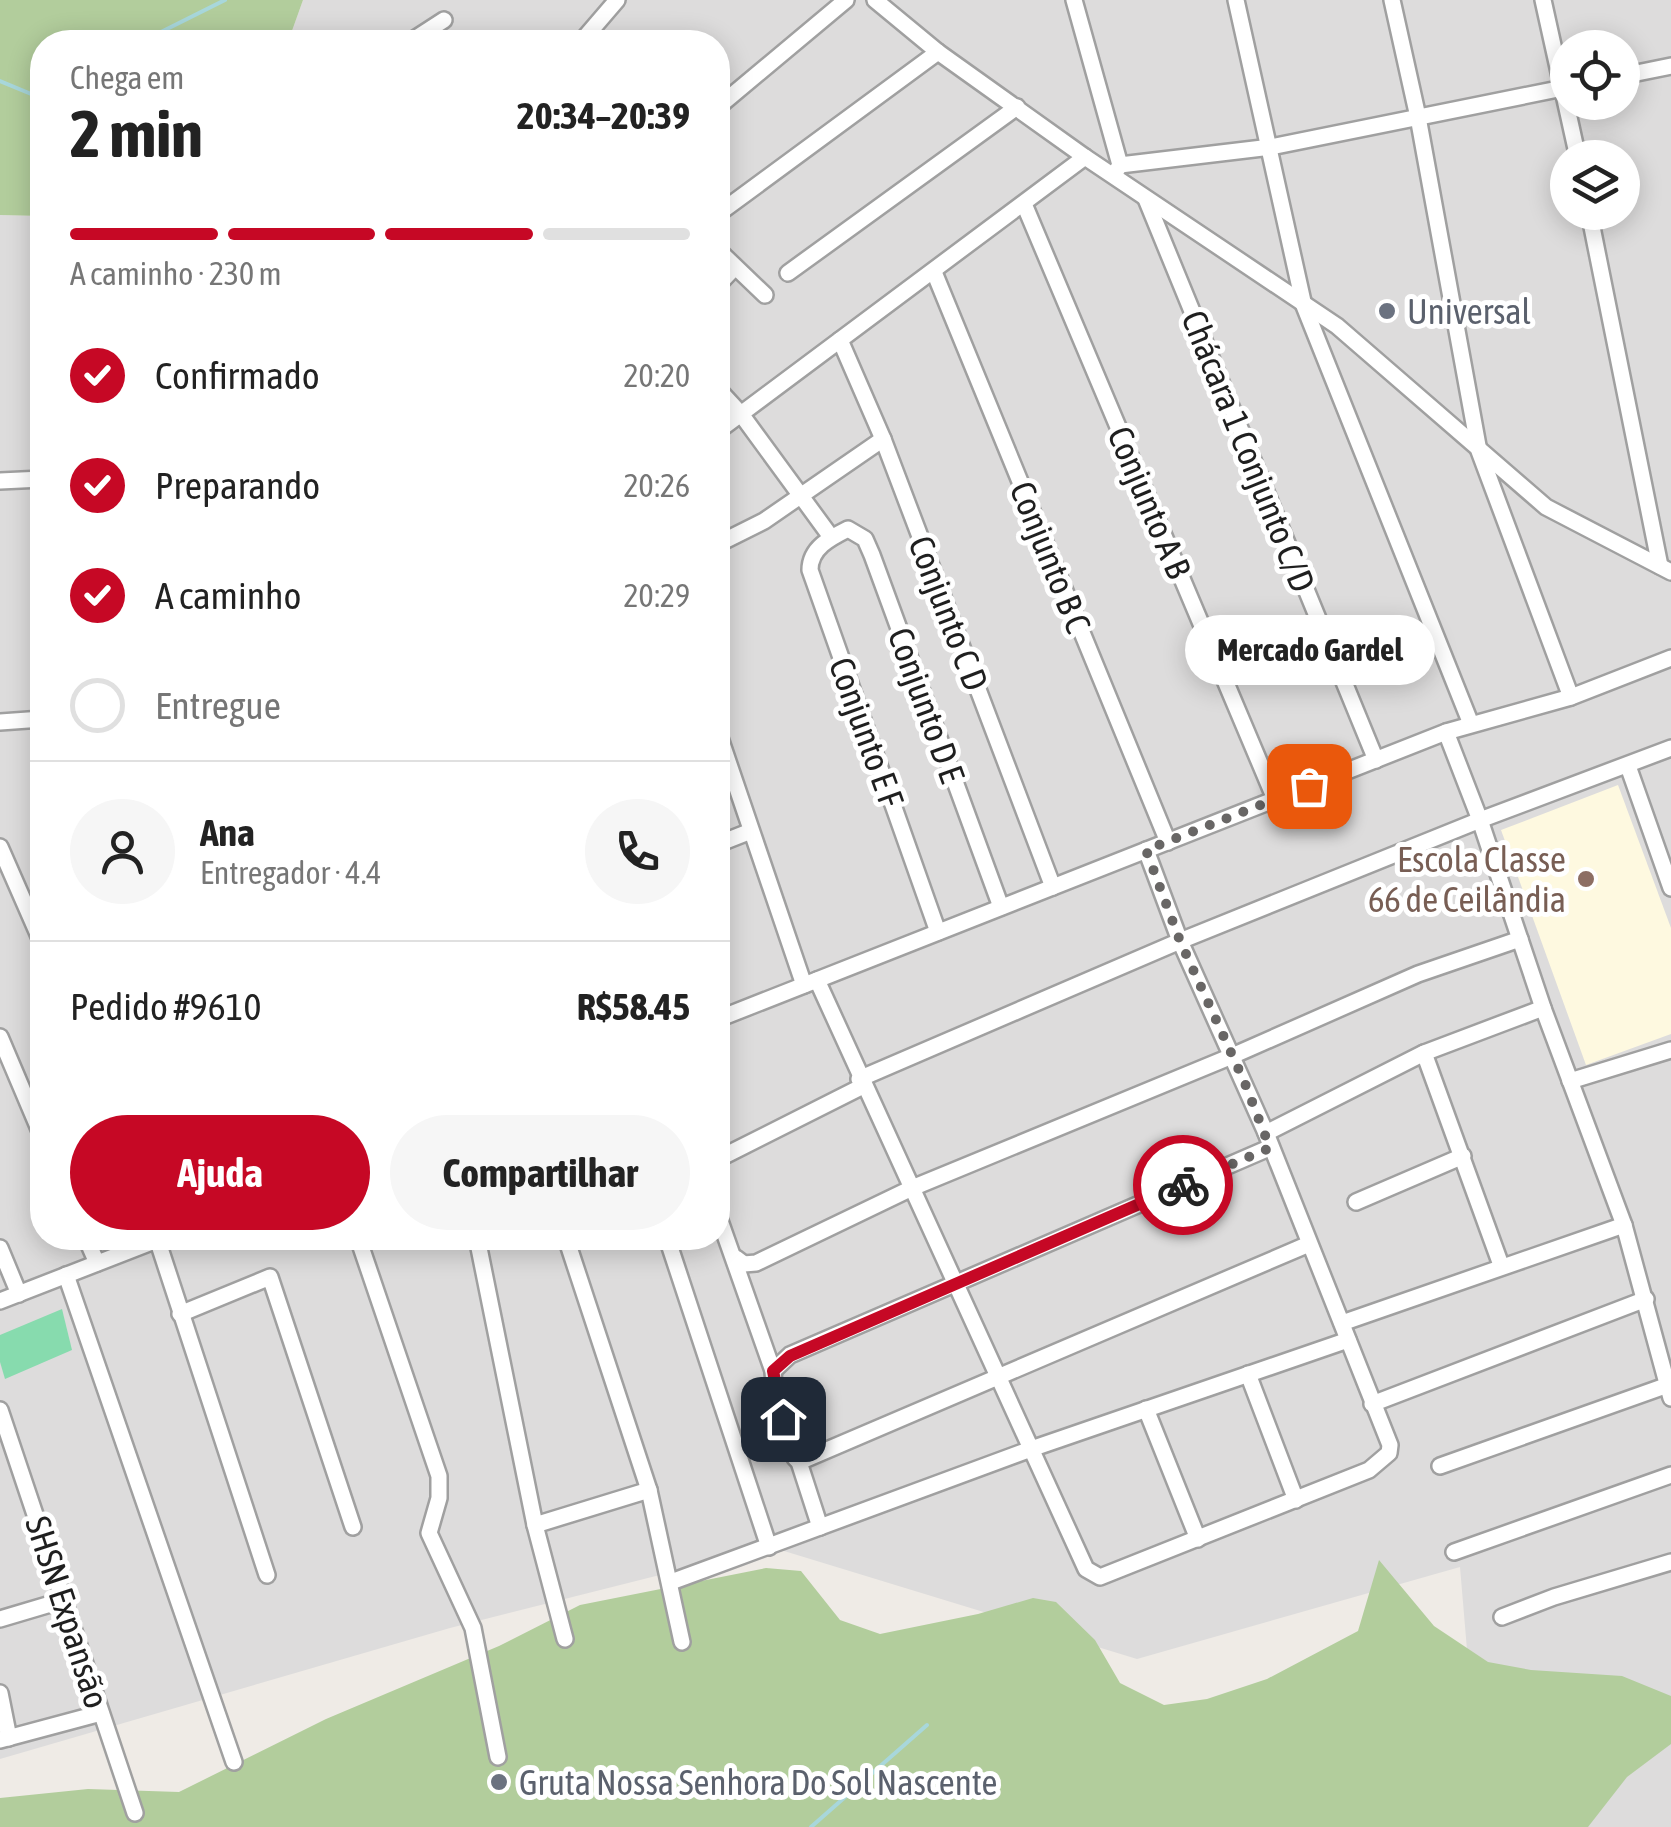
<!DOCTYPE html>
<html lang="pt">
<head>
<meta charset="utf-8">
<style>
	:root { --surface:#fff; --page:#f6f6f6; --text:#222; --muted:#767676; --line:#e0e0e0; --accent:#c60825 }
	body { margin:0; font-family:"Asap Condensed",sans-serif; background:var(--page); color:var(--text); height:100vh; display:flex; flex-direction:column; font-size:38px; white-space:nowrap }
	* { box-sizing:border-box; margin:0 }
	p { font-size:32px; color:var(--muted) }
	.icon { flex:none; width:55px; height:55px; fill:none; stroke:currentColor; stroke-width:2; stroke-linecap:round; stroke-linejoin:round }
	.map { position:relative; flex:1; overflow:hidden }
	.drawer { position:absolute; left:30px; top:30px; width:700px; height:1220px; display:flex; flex-direction:column; background:var(--surface); border-radius:40px; box-shadow:0 5px 25px #0003 }
	.drawer>* { flex:none }
	.tools { position:absolute; left:1550px; top:30px; display:grid; gap:20px }
	.tools a { display:grid; place-items:center; width:90px; height:90px; border-radius:50%; background:var(--surface); box-shadow:0 5px 25px #0003; font-size:50px }
	.pin { position:absolute; display:grid; place-items:center; width:85px; height:85px; color:#fff; margin:-42px; border-radius:20px; box-shadow:0 5px 15px #0006 }
	.courier { position:absolute; display:grid; place-items:center; width:100px; height:100px; margin:-50px; border:8px solid #c60825; border-radius:50%; background:#fff; color:#222; box-shadow:0 2px 12px #0007 }
	.bubble { position:absolute; height:70px; border-radius:35px; background:var(--surface); box-shadow:0 5px 25px #0003; font-size:32px; font-weight:700; line-height:70px; text-align:center }
	.summary em { font-style:normal; font-weight:700 }
	.summary div { display:flex; flex-direction:column-reverse }
	.summary { display:flex; align-items:center; justify-content:space-between; height:170px; padding:0 40px }
	h1 { font-size:65px; font-weight:700; line-height:75px }
	.bar { display:grid; grid-template-columns:repeat(4,1fr); gap:15px 10px; align-content:center; height:120px; padding:0 40px }
	.bar i { height:12px; border-radius:8px; background:var(--line) }
	.bar .active { background:var(--accent) }
	.bar p { grid-column:span 4 }
	.line { display:flex; align-items:center; gap:25px; padding:0 40px; border-top:2px solid var(--line) }
	.line div { flex:1 }
	.round { display:grid; place-items:center; flex:none; width:105px; height:105px; border-radius:52px; background:var(--page) }
	ol { padding:0 40px; list-style:none }
	li { display:flex; align-items:center; gap:30px; height:110px }
	li p { margin-inline-start:auto }
	li .icon { padding:10px; border-radius:50%; background:var(--accent); color:#fff; stroke-width:4 }
	li:last-child { color:var(--muted) }
	li i { width:55px; height:55px; border:5px solid var(--line); border-radius:50% }
	.button { display:flex; gap:20px; margin-top:auto; padding:20px 40px }
	.button a { flex:1; height:115px; border-radius:60px; background:var(--accent); color:#fff; font-size:40px; font-weight:700; line-height:115px; text-align:center }
	.button a+a { background:var(--page); color:var(--text) }
	.map>svg:first-child { display:block }
	.residential { fill:#dddcdc; fill-rule:evenodd }
	.education { fill:#fef9e0 }
	.forest { fill:#b2cd9c }
	.pitch { fill:#87dbae }
	.lines { fill:none; stroke-linecap:round; stroke-linejoin:round }
	.stream { stroke:#a8d7db; stroke-width:4 }
	.minor-casing { stroke:#a0a0a0; stroke-width:20 }
	.minor { stroke:#fff; stroke-width:15 }
	.done { stroke:#686665; stroke-width:10; stroke-dasharray:0 18 }
	.route { stroke:#c60825; stroke-width:12 }
	.worship-dot { fill:#6b7280; stroke:#fff; stroke-width:4 }
	.education-dot { fill:#8d6e63; stroke:#fff; stroke-width:4 }
	.labels { text-anchor:middle; dominant-baseline:central; stroke-width:10; stroke-linejoin:round; paint-order:stroke }
	.worship-label { font-size:35px; fill:#5b616d; stroke:#fff; text-anchor:start }
	.street-label { font-size:35px; fill:#1f1f1f; stroke:#fff }
	.education-label { font-size:35px; fill:#785e54; stroke:#fff; text-anchor:end }
</style>
</head>
<body>
<div class="map">
<svg width="1671" height="1827" viewBox="0 0 1671 1827">
	<rect width="100%" height="100%" fill="#efebe6"/>
	<path class="residential" d="M303 0H1671V1827H1482L1460 1567 1137 1659 771 1547 450 1628 0 1759V215L42 216V1238H718V42H288ZM1568 48H1622V102H1568ZM1568 158H1622V212H1568Z"/>
	<path class="education" d="M1618 785 1671 928V1034L1586 1065 1501 830Z"/>
	<g class="forest">
		<path d="M0 0H303L288 42H42V216L0 215Z"/>
		<path d="M1379 1560 1434 1626 1488 1662 1531 1670 1622 1676 1671 1696V1744L1627 1777 1588 1827H0V1798L88 1789 179 1792 326 1719 499 1646 580 1605 766 1568 801 1571 840 1620 880 1634 978 1614 1033 1598 1056 1602 1095 1640 1120 1683 1164 1705 1207 1699 1267 1679 1358 1631Z"/>
	</g>
	<path class="pitch" d="M62 1309 72 1350 5 1379 0 1362V1335Z"/>
	<g class="lines">
		<g class="stream">
			<path d="M141 42 225 0"/>
			<path d="M0 81 36 96 42 92"/>
			<path d="M811 1827 927 1725"/>
		</g>
		<g class="minor-casing">
			<g id="minor">
				<path d="M875 0 938 52 1085 157 1337 326 1546 507 1671 572"/>
				<path d="M1074 0 1120 165 1115 173"/>
				<path d="M1236 0 1304 306 1471 724"/>
				<path d="M1392 0 1418 117 1479 451 1571 697"/>
				<path d="M1543 0 1578 158"/>
				<path d="M410 42 444 20"/>
				<path d="M581 42 617 0"/>
				<path d="M1622 76 1671 66"/>
				<path d="M718 107 846 0"/>
				<path d="M1120 165 1271 147 1568 87"/>
				<path d="M1146 199 1376 760"/>
				<path d="M1024 204 1275 799"/>
				<path d="M722 211 938 52"/>
				<path d="M1589 212 1660 566"/>
				<path d="M718 250 765 295"/>
				<path d="M934 272 1168 842"/>
				<path d="M788 273 1017 107"/>
				<path d="M718 285 735 267"/>
				<path d="M840 340 883 439 1053 887"/>
				<path d="M718 389 741 414 831 537"/>
				<path d="M718 431 1085 157"/>
				<path d="M0 481 42 479"/>
				<path d="M718 544 764 521 883 439"/>
				<path d="M0 722 42 719"/>
				<path d="M718 732 804 985"/>
				<path d="M1446 732 1480 820 1543 1008 1624 1225 1671 1398"/>
				<path d="M1628 766 1671 888"/>
				<path d="M718 844 751 831"/>
				<path d="M0 847 42 943"/>
				<path d="M938 932 810 570C810 548 830 538 848 529L865 539 872 555 1001 907"/>
				<path d="M817 980 1086 1569 1100 1577 1369 1470 1389 1453 1390 1445 1266 1133 1180 941 1146 850"/>
				<path d="M718 1019 1446 732 1571 697 1671 658"/>
				<path d="M0 1037 42 1136"/>
				<path d="M1424 1053 1501 1265"/>
				<path d="M859 1079 1180 941 1480 820 1671 748"/>
				<path d="M1570 1081 1671 1050"/>
				<path d="M1266 1133 1424 1053 1543 1008"/>
				<path d="M718 1159 863 1086"/>
				<path d="M1356 1202 1463 1156"/>
				<path d="M718 1215 773 1371 774 1386 795 1458 799 1462 820 1527"/>
				<path d="M86 1238 97 1263"/>
				<path d="M358 1238 439 1476V1498L429 1533 473 1628 498 1757"/>
				<path d="M477 1238 535 1525 565 1639"/>
				<path d="M566 1238 649 1490 682 1642"/>
				<path d="M667 1238 769 1547"/>
				<path d="M157 1239 267 1575"/>
				<path d="M0 1248 19 1294"/>
				<path d="M736 1258 744 1264 756 1263 912 1188 1232 1056 1418 974 1520 939"/>
				<path d="M66 1275 234 1762"/>
				<path d="M0 1301 162 1238"/>
				<path d="M180 1314 270 1277 353 1527"/>
				<path d="M1342 1323 1624 1225"/>
				<path d="M773 1371 790 1355 1269 1148"/>
				<path d="M1248 1374 1296 1500"/>
				<path d="M1372 1404 1646 1299"/>
				<path d="M1146 1409 1198 1539"/>
				<path d="M0 1410 135 1813"/>
				<path d="M799 1462 1309 1244"/>
				<path d="M1440 1466 1668 1385"/>
				<path d="M535 1525 649 1490"/>
				<path d="M1454 1552 1671 1475"/>
				<path d="M671 1582 1031 1449 1348 1340"/>
				<path d="M1502 1617 1554 1597 1671 1562"/>
				<path d="M0 1619 64 1600"/>
				<path d="M0 1693 9 1738"/>
				<path d="M0 1740 101 1713"/>
			</g>
		</g>
		<use href="#minor" class="minor"/>
	</g>
	<g class="lines">
		<path class="done" d="M1183 1185 1270 1148 1244 1081 1180 941 1146 850 1309 786"/>
		<path class="route" d="M783 1419 773 1371 790 1356 1183 1185"/>
	</g>
	<g class="worship-dot">
		<circle cx="1387" cy="311" r="10"/>
		<circle cx="499" cy="1782" r="10"/>
	</g>
	<circle class="education-dot" cx="1586" cy="879" r="10"/>
	<g class="labels">
		<g class="worship-label">
			<text x="1407" y="311">Universal</text>
			<text x="519" y="1782">Gruta Nossa Senhora Do Sol Nascente</text>
		</g>
		<g class="street-label">
			<text transform="translate(1249 451) rotate(68)">Chácara 1 Conjunto C/D</text>
			<text transform="translate(1150 502) rotate(67)">Conjunto A B</text>
			<text transform="translate(1051 557) rotate(68)">Conjunto B C</text>
			<text transform="translate(949 613) rotate(69)">Conjunto C D</text>
			<text transform="translate(927 705) rotate(70)">Conjunto D E</text>
			<text transform="translate(867 732) rotate(70)">Conjunto E F</text>
			<text transform="translate(68 1612) rotate(72)">SHSN Expansão</text>
		</g>
		<g class="education-label">
			<text x="1566" y="859">Escola Classe<tspan x="1566" dy="40">66 de Ceilândia</tspan></text>
		</g>
	</g>
</svg>
<div class="tools">
<a><svg class="icon" aria-label="locate" viewBox="0 0 24 24"><circle cx="12" cy="12" r="6"/><path d="M12 2v4M12 18v4M2 12h4M18 12h4"/></svg></a>
<a><svg class="icon" aria-label="layers" viewBox="0 0 24 24"><path d="M12 4l9 5-9 5-9-5zM3 14l9 5 9-5"/></svg></a>
</div>
<div class="pin" style="left:1309px;top:786px;background:#ea580c"><svg class="icon" aria-label="bag" viewBox="0 0 24 24"><path d="M5 8h14l-1 12H6zM9 8a3 3 0 0 1 6 0"/></svg></div>
<div class="pin" style="left:783px;top:1419px;background:#1f2937"><svg class="icon" aria-label="home" viewBox="0 0 24 24"><path d="M3 11l9-7 9 7M6 9v11h12V9"/></svg></div>
<div class="courier" style="left:1183px;top:1185px"><svg class="icon" aria-label="bike" viewBox="0 0 24 24"><circle cx="6" cy="16" r="4"/><circle cx="18" cy="16" r="4"/><path d="M6 16l4-8h5l3 8M10 8l3 8H6M13 5h3"/></svg></div>
<div class="bubble" style="left:1185px;top:615px;width:250px">Mercado Gardel</div>
<section class="drawer">
<div class="summary"><div><h1>2 min</h1><p>Chega em</p></div><em>20:34–20:39</em></div>
<div class="bar"><i class="active"></i><i class="active"></i><i class="active"></i><i></i><p>A caminho · 230 m</p></div>
<ol>
<li><svg class="icon" aria-label="check" viewBox="0 0 24 24"><path d="M5 12l5 5 9-10"/></svg>Confirmado<p>20:20</p></li>
<li><svg class="icon" aria-label="check" viewBox="0 0 24 24"><path d="M5 12l5 5 9-10"/></svg>Preparando<p>20:26</p></li>
<li><svg class="icon" aria-label="check" viewBox="0 0 24 24"><path d="M5 12l5 5 9-10"/></svg>A caminho<p>20:29</p></li>
<li><i></i>Entregue</li>
</ol>
<div class="line" style="height:180px"><a class="round"><svg class="icon" aria-label="person" viewBox="0 0 24 24"><circle cx="12" cy="8" r="4"/><path d="M4 21q1-7 8-7t8 7"/></svg></a><div><b>Ana</b><p>Entregador · 4.4</p></div><a class="round"><svg class="icon" aria-label="phone" viewBox="0 0 24 24"><path d="M5 4h4l2 5-3 2q2 4 5 5l2-3 5 2v4C11 20 4 13 5 4z"/></svg></a></div>
<div class="line" style="height:130px"><div>Pedido #9610</div><b>R$58.45</b></div>
<div class="button"><a>Ajuda</a><a>Compartilhar</a></div>
</section>
</div>
</body>
</html>
